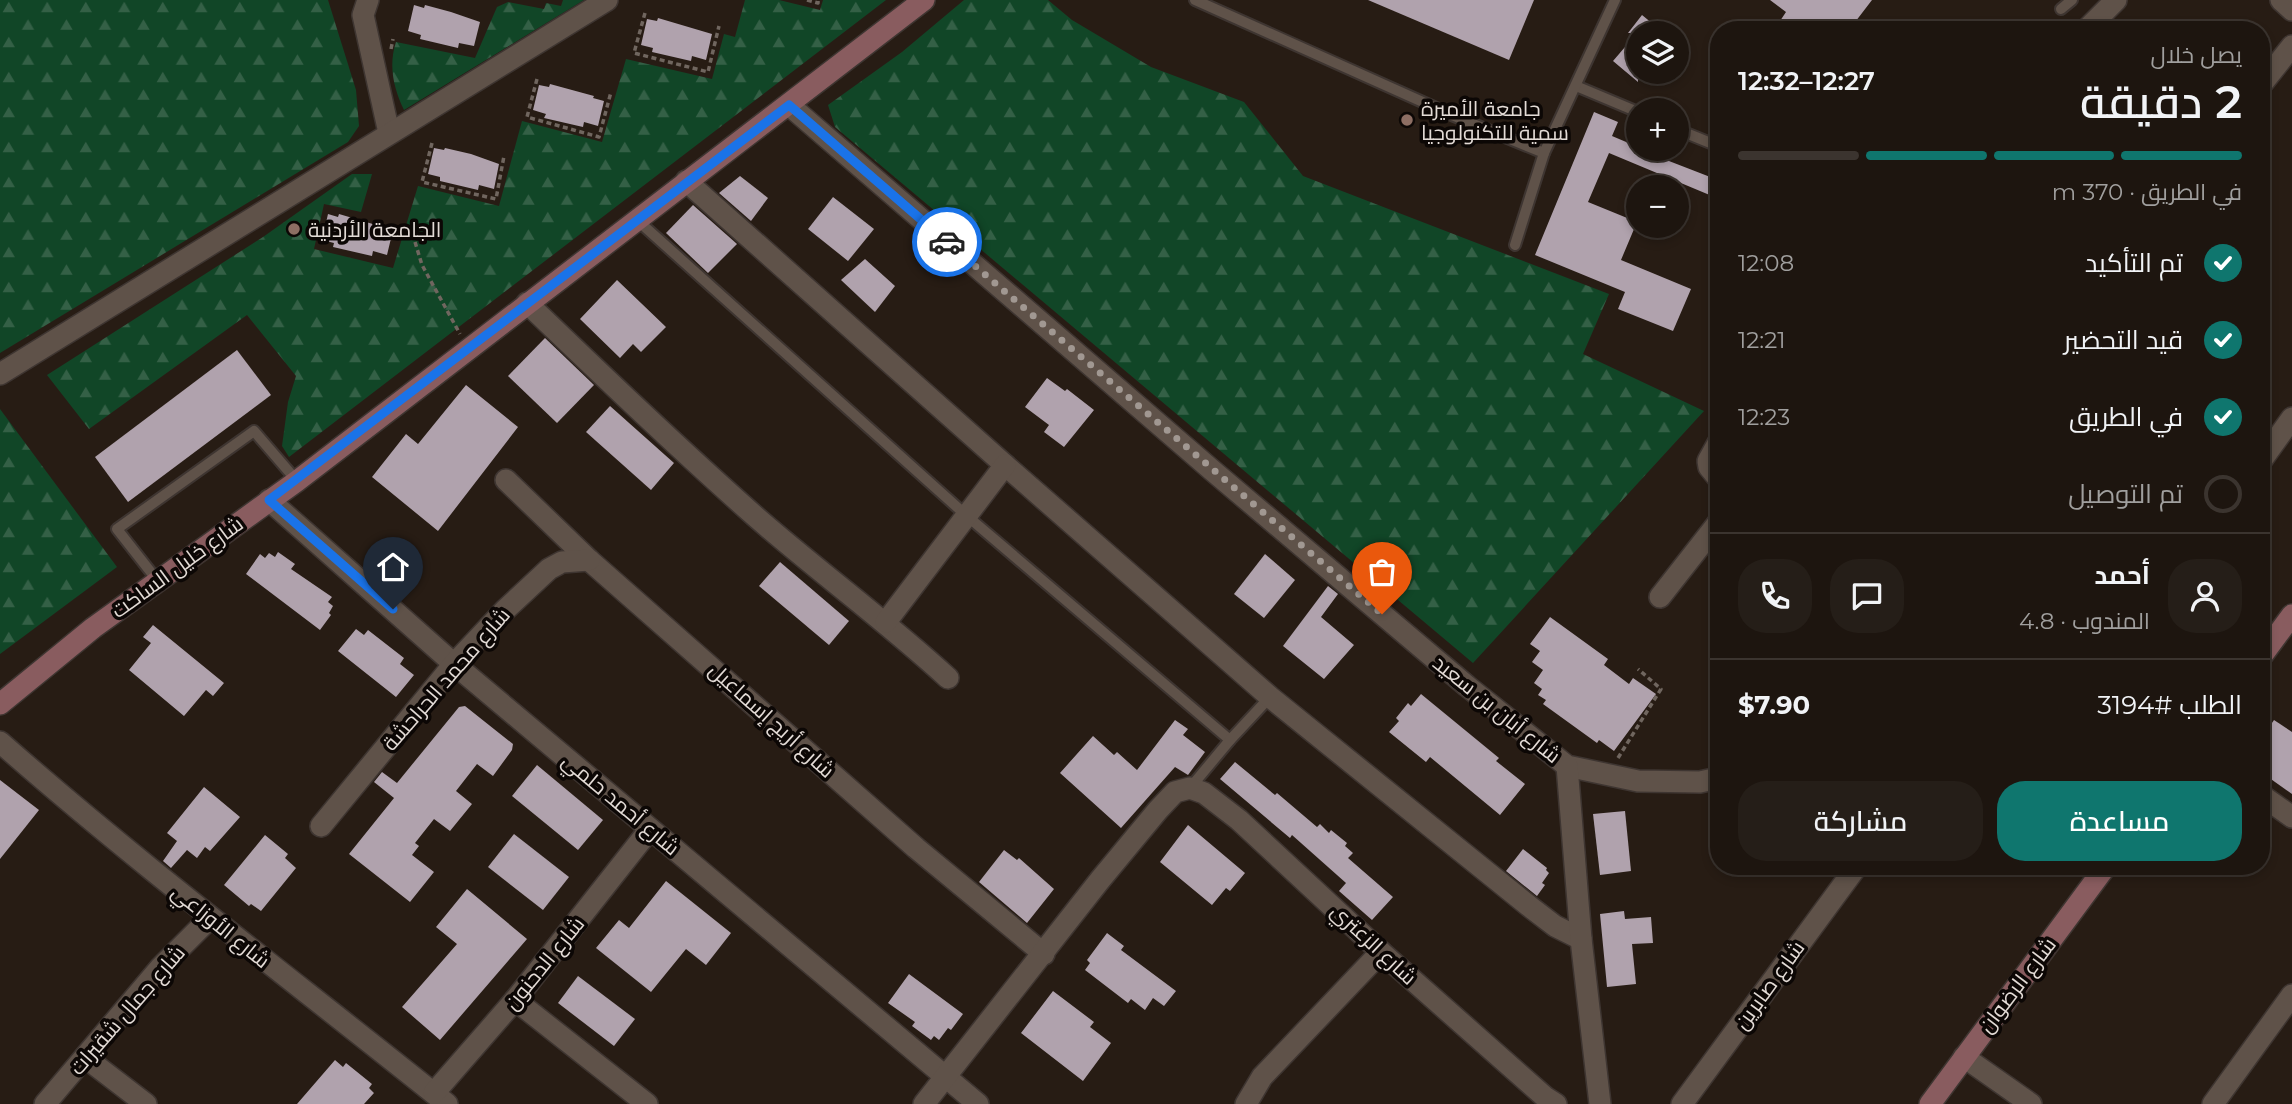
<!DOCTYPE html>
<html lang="ar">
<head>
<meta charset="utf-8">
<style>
	:root { --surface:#1d150f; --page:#251e18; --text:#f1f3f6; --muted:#a09f9e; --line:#3b342f; --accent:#0f766e }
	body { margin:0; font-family:Montserrat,Cairo,sans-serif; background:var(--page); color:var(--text); direction:rtl; height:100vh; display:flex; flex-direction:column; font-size:26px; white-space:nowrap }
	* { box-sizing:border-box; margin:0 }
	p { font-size:23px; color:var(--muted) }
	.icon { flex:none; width:38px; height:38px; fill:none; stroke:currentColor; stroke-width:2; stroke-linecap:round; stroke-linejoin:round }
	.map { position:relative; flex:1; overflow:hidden; direction:ltr }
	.panel { position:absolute; left:1710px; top:21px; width:560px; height:854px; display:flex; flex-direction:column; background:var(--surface); border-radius:28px; box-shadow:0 4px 10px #0003,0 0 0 2px var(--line); direction:rtl }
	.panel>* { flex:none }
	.fabs { position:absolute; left:1626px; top:21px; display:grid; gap:14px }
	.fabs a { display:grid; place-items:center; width:63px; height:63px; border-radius:50%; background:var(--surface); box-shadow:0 4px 10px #0003,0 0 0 2px var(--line); font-size:35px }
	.pin { position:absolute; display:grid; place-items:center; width:60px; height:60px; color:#fff; margin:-72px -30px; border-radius:50% 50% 50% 0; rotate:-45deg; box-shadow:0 0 7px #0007 }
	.pin .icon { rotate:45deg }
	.courier { position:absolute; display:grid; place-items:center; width:70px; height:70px; margin:-35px; border:5px solid #1a73e8; border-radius:50%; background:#fff; color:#222; box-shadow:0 2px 9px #0007 }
	.summary em { font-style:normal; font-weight:600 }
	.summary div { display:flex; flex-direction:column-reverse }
	.summary { display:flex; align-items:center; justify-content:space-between; height:119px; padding:0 28px }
	h1 { font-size:46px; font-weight:600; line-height:52px }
	.bar { display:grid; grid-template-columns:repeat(4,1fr); gap:10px 7px; align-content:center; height:84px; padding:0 28px }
	.bar i { height:9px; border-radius:5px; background:var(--line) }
	.bar .on { background:var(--accent) }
	.bar p { grid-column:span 4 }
	.line { display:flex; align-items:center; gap:18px; padding:0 28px; border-top:2px solid var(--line) }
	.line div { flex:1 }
	.round { display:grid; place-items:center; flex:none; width:74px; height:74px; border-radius:28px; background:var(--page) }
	ol { padding:0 28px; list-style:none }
	li { display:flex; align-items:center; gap:21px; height:77px }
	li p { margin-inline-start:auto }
	li .icon { padding:7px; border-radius:50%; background:var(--accent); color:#fff; stroke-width:4 }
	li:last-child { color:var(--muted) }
	li i { width:38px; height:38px; border:4px solid var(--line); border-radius:50% }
	.action { display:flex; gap:14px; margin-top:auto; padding:14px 28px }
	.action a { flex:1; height:80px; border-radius:28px; background:var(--accent); color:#fff; font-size:28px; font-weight:600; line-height:80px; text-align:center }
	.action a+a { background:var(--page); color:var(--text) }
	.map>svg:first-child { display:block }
	.forest { fill:url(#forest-firs) }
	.building { fill:#b0a2ad }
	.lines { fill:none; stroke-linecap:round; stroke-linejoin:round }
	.lane-casing { stroke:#3e3531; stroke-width:14 }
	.street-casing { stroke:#3e3531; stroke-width:24 }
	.secondary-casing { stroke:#3e3531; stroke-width:24 }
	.path { stroke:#70665f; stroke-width:3.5; stroke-dasharray:5 3.5; stroke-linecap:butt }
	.lane { stroke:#5f5249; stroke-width:10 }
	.street { stroke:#5f5249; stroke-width:21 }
	.secondary { stroke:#895c5f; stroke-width:21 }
	.done { stroke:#a19892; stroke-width:7; stroke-dasharray:0 12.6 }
	.route { stroke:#1a73e8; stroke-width:9 }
	.education-dot { fill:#8d6e63; stroke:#0c0705; stroke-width:2.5 }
	.labels { text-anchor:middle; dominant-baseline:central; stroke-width:7; stroke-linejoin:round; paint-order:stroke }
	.poi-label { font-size:21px; fill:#e3dbd6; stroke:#0c0705; text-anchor:start }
	.street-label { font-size:21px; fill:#e3dbd6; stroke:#0c0705 }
</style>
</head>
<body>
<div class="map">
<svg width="2292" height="1104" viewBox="0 0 2292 1104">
	<defs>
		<pattern id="forest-firs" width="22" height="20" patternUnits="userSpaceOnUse" patternTransform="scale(1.75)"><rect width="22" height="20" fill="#114627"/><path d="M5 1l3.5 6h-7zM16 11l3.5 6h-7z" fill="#346046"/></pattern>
	</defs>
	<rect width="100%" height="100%" fill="#271c14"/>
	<g class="forest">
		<path d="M0 0H328L356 90 359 126 348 142 0 353Z"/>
		<path d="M563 0H584L404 110C394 89 388 66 396 42L475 58 497 7 508 2 544 9 546 3 561 6Z"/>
		<path d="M745 0H779L820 10 823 0H886L289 457 282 446 288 402 296 376 247 315 89 429 47 375 263 237 352 174H372L361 212 324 204 314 249 393 268 418 186 499 206 522 121 602 142 626 59 712 79 724 34 735 37Z"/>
		<path d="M964 0H1048L1072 20 1151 67 1244 102 1303 176 1609 294 1583 354 1704 411 1473 663 835 127 828 105 902 52Z"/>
		<path d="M0 409 117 567 0 654Z"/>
	</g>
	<g class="building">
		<path d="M1368 0H1534L1509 60Z"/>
		<path d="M1770 0H1872L1849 30H1785L1778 24 1786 12Z"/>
		<path d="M414 5 424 8 425 5 451 12 480 22 474 46 459 43 458 48 420 39 421 35 408 31Z"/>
		<path d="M1642 15 1664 33H1638V82L1613 61 1637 33H1628Z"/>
		<path d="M658 18 712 34 706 60 692 56 691 61 652 52 653 48 641 45 647 19 657 21Z"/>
		<path d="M550 84 594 96 593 98 604 101 598 126 584 122 583 127 544 118 546 114 533 110 539 85 549 87Z"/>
		<path d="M1594 112 1618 122 1612 136 1638 147V149L1718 180 1712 196 1609 153 1588 202 1637 222 1621 260 1691 289 1673 331 1618 309 1625 292 1535 255Z"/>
		<path d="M434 148 444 150 445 148 471 154 499 164 494 189 479 185 478 190 440 181V177L428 174Z"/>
		<path d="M740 176 768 198 751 221 719 193Z"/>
		<path d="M833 197 874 229 848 261 808 229Z"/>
		<path d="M693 205 737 244 708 273 666 233Z"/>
		<path d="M328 214 338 217 339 214 393 230 387 255 373 251 372 256 333 247 334 243 322 240Z"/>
		<path d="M865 259 895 286 875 312 841 280Z"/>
		<path d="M617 280 666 327 641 352 633 344 620 358 580 319Z"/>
		<path d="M545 338 594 385 557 423 508 376Z"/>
		<path d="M237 350 271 395 128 502 95 457Z"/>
		<path d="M1047 378 1065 391 1067 389 1094 410 1064 447 1044 432 1049 425 1025 407Z"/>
		<path d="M466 385 518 427 438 531 372 477 406 434 418 444Z"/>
		<path d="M610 406 674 463 651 490 586 432Z"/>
		<path d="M278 552 295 564 291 569 332 597 328 602 333 606 329 613 331 615 320 630 246 574 260 554 265 558 269 553 275 557Z"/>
		<path d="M1265 554 1295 580 1264 618 1234 594Z"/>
		<path d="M780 562 849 621 829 645 759 586Z"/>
		<path d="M1328 586 1338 594 1321 617 1354 645 1324 679 1283 646Z"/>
		<path d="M1550 617 1608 659 1604 665 1629 684 1633 678 1656 694 1614 751 1599 740 1597 743 1543 704 1546 700 1538 695 1542 689 1534 683 1543 670 1532 662 1540 651 1530 644Z"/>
		<path d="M153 625 224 683 213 696 206 690 184 716 129 670 151 643 143 637Z"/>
		<path d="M356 629 364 635 368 630 404 658 400 664 414 675 396 697 338 651Z"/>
		<path d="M1421 694 1499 758 1496 761 1525 784 1500 815 1430 757 1426 762 1389 732 1399 721 1396 718 1408 703 1411 706Z"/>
		<path d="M465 706 513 744 512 750 493 776 477 764 456 791 472 804 450 831 434 819 415 843 419 846 412 855 434 872 410 902 349 854 394 798 374 782 382 772 397 783 459 707Z"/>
		<path d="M1175 720 1188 729 1183 735 1205 752 1188 775 1175 767 1121 828 1060 773 1093 736 1114 755 1117 752 1137 770Z"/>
		<path d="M2274 720 2292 732V794L2261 772V739Z"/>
		<path d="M1235 762 1275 795 1277 793 1317 827 1320 824 1329 833 1331 830 1347 843 1345 846 1353 853 1348 858 1393 897 1372 920 1339 891 1346 883 1292 835 1290 838 1220 779Z"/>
		<path d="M537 765 603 820 578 850 512 796Z"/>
		<path d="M0 780 39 810 0 859Z"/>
		<path d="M204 787 240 817 210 851 205 847 197 858 187 850 171 868 163 861 177 841 167 833Z"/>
		<path d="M1625 811 1631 871 1600 875 1593 814Z"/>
		<path d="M1188 825 1245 873 1230 891 1226 888 1212 905 1160 862Z"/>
		<path d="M514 834 569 877 543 910 488 867Z"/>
		<path d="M265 835 288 854 285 858 296 868 261 911 251 904 249 906 224 885Z"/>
		<path d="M1523 849 1547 868 1546 870 1549 873 1542 883 1545 885 1537 896 1506 871Z"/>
		<path d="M1004 850 1017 860 1019 858 1054 889 1027 923 979 882Z"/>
		<path d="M666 881 731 933 706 965 686 949 651 992 596 948 619 920 629 928Z"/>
		<path d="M467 889 527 939 440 1040 402 1007 457 944 436 927Z"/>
		<path d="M1624 911 1625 919 1651 917 1653 943 1632 944 1636 984 1607 987 1600 914Z"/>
		<path d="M1107 933 1124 946 1121 950 1176 991 1164 1006 1153 998 1145 1010 1131 999 1128 1003 1085 970 1090 963 1087 960Z"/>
		<path d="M909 974 963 1014 951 1030 948 1028 939 1040 934 1036 931 1040 912 1026 915 1022 888 1003Z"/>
		<path d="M578 976 635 1019 614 1046 558 1003Z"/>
		<path d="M1053 991 1094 1022 1090 1027 1111 1043 1083 1081 1021 1033Z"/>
		<path d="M335 1060 343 1067 346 1063 372 1084 369 1088 374 1093 364 1104H297Z"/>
	</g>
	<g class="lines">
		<g class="lane-casing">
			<g id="lane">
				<path d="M1195 0 1454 116 1544 153"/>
				<path d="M2061 9 2072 0"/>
				<path d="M1576 86 1638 112"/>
				<path d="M1676 129 1718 146"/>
				<path d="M636 219 967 516 1230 740"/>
				<path d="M1515 245 1544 153 1615 0"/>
				<path d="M157 580 117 529 254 431 297 481"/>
				<path d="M1190 788 1230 740 1270 697"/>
			</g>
		</g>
		<g class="street-casing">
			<g id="street">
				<path d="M368 0 363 15 389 133"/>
				<path d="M2281 0 2292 10"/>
				<path d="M2086 30 2116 0"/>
				<path d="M2261 85 2292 46"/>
				<path d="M789 105 1213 471 1467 686 1567 766 1638 781 1700 782 1718 778"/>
				<path d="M686 181 1005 465 1270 697 1529 906 1555 926 1581 939"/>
				<path d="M527 303C602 375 678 448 756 517 819 572 886 621 948 678"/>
				<path d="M0 374 607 0"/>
				<path d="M1718 443 1708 461 1709 467 1718 478"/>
				<path d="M2261 461 2292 418"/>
				<path d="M506 480 589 560 916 848 1044 954"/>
				<path d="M269 500 454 664 978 1104"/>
				<path d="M1660 597 1718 523"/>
				<path d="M886 622 1005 465"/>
				<path d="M0 742C144 869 298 984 447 1104"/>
				<path d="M1567 766 1581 939 1600 1104"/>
				<path d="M2261 795 2292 817"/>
				<path d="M321 826 454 664 505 610 549 569 562 562 589 560"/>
				<path d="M515 1000 647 1104"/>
				<path d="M1964 1057 2031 1104"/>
				<path d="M86 1058 146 1104"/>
				<path d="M434 1093 515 1000 650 829"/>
				<path d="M45 1104 160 968 210 918"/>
				<path d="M924 1104 1100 880 1158 810 1175 792 1190 788 1204 793 1239 820 1381 952 1545 1097 1556 1104"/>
				<path d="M1246 1104 1262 1077 1381 952"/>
				<path d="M1682 1104 1857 866"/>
				<path d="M2213 1104 2292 995"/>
			</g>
		</g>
		<g class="secondary-casing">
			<g id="secondary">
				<path d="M2261 657 2292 615"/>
				<path d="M0 704 93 628 297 481 924 0"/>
				<path d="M1930 1104 2106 866"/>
			</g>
		</g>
		<g class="path">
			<path d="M807 0 818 3V0"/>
			<path d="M645 13 634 53 708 72 719 26"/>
			<path d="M391 49 393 39"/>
			<path d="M537 79 527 117 599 137 611 92"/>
			<path d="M432 143 422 182 496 199 504 156"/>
			<path d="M415 242 422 265 460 334"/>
			<path d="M1618 758 1661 689 1638 669"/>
		</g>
		<use href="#lane" class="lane"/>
		<use href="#street" class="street"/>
		<use href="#secondary" class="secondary"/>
	</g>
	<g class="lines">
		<path class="done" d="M947 242 1382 614"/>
		<path class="route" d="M393 609 269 500 789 105 947 242"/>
	</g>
	<g class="education-dot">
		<circle cx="1407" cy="120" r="7"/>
		<circle cx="294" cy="229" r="7"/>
	</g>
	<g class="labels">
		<g class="poi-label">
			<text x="1421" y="108">جامعة الأميرة<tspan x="1421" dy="24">سمية للتكنولوجيا</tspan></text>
			<text x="308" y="229">الجامعة الأردنية</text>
		</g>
		<g class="street-label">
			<text transform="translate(177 567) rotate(-36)">شارع خليل الساكت</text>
			<text transform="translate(446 679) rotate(-49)">شارع محمد الحراحشة</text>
			<text transform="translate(1497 709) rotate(39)">شارع أبان بن سعيد</text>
			<text transform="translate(772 720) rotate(42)">شارع أريج إسماعيل</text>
			<text transform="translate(621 804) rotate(40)">شارع أحمد حلمي</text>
			<text transform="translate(221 926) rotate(39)">شارع الأوزاعي</text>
			<text transform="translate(1374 944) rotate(43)">شارع الزعتري</text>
			<text transform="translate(544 963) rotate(-51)">شارع الدحنون</text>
			<text transform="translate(1769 985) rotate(-54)">شارع صابرين</text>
			<text transform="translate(2017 985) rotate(-53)">شارع الرضوان</text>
			<text transform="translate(127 1010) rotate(-49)">شارع جمال شقيرات</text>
		</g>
	</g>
</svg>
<div class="fabs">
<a><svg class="icon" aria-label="layers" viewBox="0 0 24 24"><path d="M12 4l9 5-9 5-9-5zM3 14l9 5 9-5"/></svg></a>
<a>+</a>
<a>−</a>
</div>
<div class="pin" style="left:1382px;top:614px;background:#ea580c"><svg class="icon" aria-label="bag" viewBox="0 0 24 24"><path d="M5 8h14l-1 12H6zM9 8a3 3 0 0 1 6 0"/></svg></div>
<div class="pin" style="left:393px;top:609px;background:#1f2937"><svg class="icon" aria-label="home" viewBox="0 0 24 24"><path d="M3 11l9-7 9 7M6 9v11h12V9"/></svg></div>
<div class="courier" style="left:947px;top:242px"><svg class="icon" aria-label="car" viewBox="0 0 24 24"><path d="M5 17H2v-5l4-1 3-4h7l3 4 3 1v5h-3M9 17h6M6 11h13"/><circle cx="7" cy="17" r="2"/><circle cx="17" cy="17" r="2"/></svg></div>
<section class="panel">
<div class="summary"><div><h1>2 دقيقة</h1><p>يصل خلال</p></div><em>12:27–12:32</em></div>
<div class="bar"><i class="on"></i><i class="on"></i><i class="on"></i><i></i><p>في الطريق · 370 m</p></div>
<ol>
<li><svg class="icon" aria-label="check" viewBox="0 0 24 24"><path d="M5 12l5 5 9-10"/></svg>تم التأكيد<p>12:08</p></li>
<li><svg class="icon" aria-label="check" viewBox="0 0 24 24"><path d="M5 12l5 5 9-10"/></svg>قيد التحضير<p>12:21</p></li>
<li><svg class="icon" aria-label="check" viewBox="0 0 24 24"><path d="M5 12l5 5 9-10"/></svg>في الطريق<p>12:23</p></li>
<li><i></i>تم التوصيل</li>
</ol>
<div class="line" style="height:126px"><a class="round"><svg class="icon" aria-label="person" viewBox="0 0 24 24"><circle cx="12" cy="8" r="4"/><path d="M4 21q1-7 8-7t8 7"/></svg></a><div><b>أحمد</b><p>المندوب · 4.8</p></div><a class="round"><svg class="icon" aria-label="chat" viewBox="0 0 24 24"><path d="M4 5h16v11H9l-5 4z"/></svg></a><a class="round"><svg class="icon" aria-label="phone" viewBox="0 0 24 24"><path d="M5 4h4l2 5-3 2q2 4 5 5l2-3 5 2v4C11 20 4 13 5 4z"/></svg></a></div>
<div class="line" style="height:91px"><div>الطلب #3194</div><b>$7.90</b></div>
<div class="action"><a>مساعدة</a><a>مشاركة</a></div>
</section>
</div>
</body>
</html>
